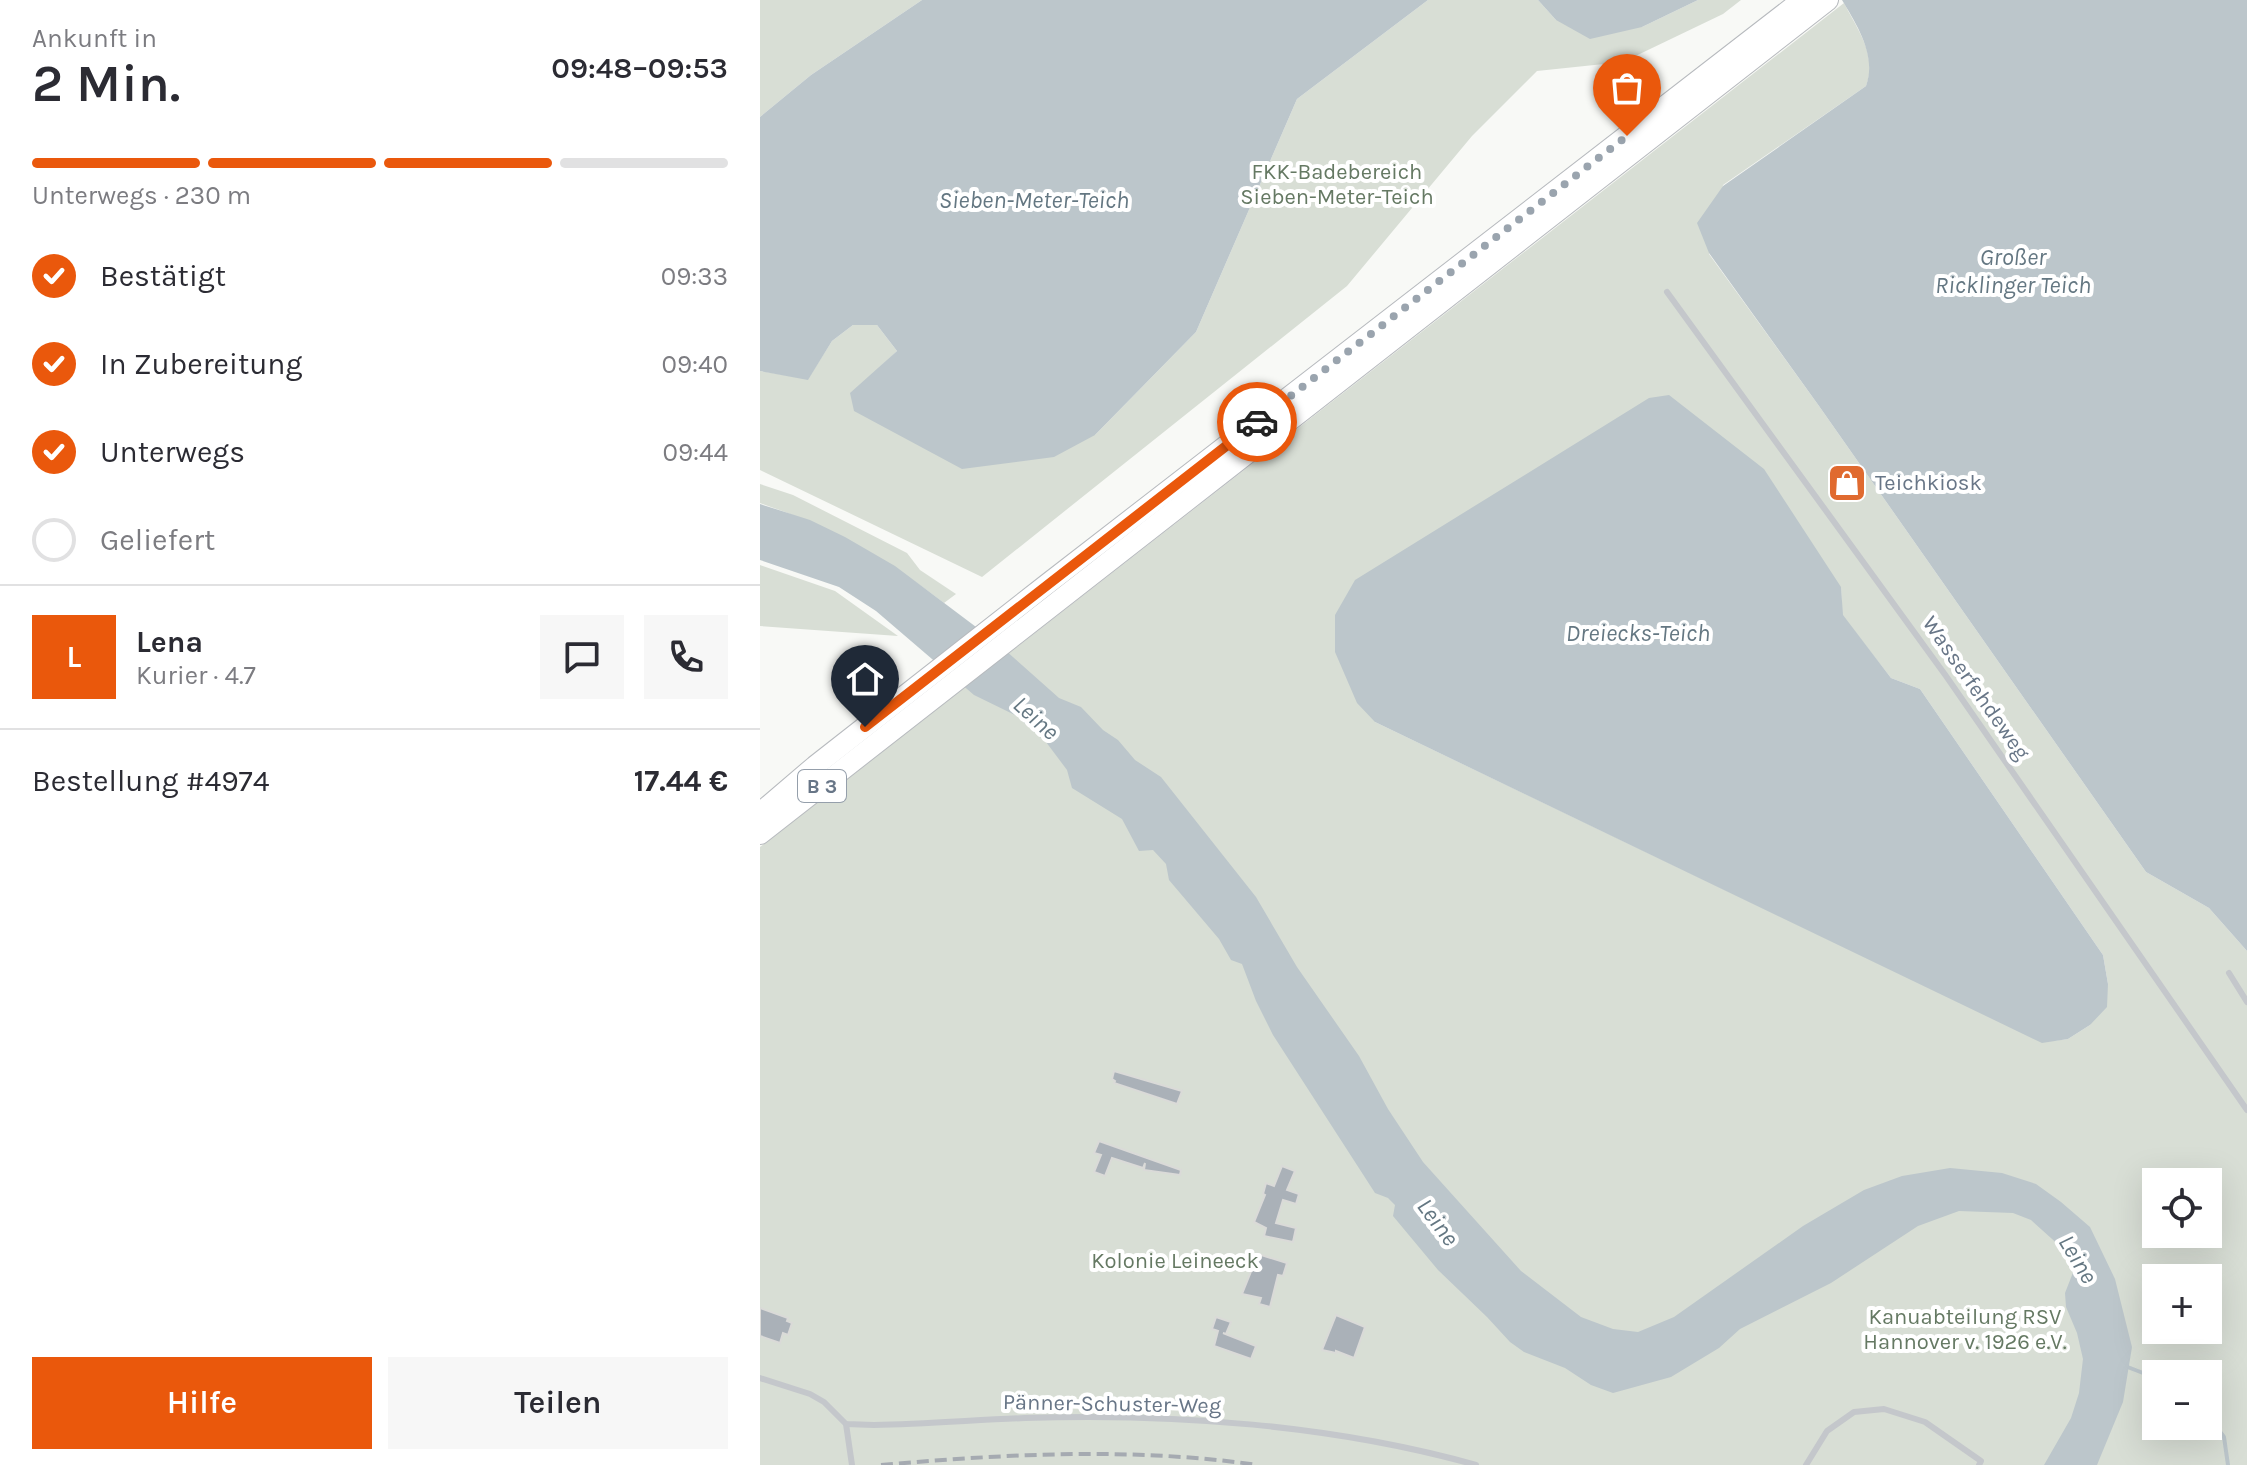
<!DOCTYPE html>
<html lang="de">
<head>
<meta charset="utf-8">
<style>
	:root { --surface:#fff; --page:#f7f7f7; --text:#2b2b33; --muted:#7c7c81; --line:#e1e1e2; --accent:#ea580c }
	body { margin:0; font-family:Karla,sans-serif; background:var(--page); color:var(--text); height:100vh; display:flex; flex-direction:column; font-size:30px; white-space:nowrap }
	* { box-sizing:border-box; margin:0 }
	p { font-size:26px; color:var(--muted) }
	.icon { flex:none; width:44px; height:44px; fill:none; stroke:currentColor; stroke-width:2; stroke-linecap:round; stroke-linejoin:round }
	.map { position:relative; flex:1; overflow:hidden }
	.panel { display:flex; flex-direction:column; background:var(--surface); width:760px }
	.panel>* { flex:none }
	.tools { position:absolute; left:1382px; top:1168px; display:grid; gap:16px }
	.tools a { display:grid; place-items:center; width:80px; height:80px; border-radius:0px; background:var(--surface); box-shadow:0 8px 32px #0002; font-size:40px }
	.pin { position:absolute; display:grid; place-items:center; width:68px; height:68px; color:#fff; margin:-82px -34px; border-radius:50% 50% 50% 0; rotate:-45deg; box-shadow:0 0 8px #0007 }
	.pin .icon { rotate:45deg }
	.courier { position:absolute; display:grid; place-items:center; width:80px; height:80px; margin:-40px; border:6px solid #ea580c; border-radius:50%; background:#fff; color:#222; box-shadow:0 2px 10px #0007 }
	.head em { font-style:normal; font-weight:600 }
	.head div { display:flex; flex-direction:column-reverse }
	.head { display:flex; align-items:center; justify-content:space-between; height:136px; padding:0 32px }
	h1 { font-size:52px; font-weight:600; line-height:60px }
	.bar { display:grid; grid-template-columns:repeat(4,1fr); gap:12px 8px; align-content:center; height:96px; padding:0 32px }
	.bar i { height:10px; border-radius:6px; background:var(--line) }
	.bar .current { background:var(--accent) }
	.bar p { grid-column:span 4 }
	.line { display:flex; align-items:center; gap:20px; padding:0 32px; border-top:2px solid var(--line) }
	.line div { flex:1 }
	.round { display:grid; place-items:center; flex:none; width:84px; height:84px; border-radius:0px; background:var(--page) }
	ol { padding:0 32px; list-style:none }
	li { display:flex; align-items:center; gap:24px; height:88px }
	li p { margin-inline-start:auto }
	li .icon { padding:8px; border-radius:50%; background:var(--accent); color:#fff; stroke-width:4 }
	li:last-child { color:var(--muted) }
	li i { width:44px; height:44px; border:4px solid var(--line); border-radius:50% }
	.button { display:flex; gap:16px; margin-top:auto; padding:16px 32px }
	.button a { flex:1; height:92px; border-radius:0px; background:var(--accent); color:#fff; font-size:32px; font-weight:600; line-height:92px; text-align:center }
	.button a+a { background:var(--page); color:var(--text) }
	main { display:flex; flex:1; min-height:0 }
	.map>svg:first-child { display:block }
	.green { fill:#d8ded5; fill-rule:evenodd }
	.water { fill:#bcc6cb }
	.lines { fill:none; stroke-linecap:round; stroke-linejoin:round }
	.stream { stroke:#bcc6cb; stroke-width:4 }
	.building { fill:#aab1b8; stroke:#dadad8; stroke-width:2 }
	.trunk-casing { stroke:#b7babe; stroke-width:22 }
	.service { stroke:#c4c7cb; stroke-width:6 }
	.trunk { stroke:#fff; stroke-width:20 }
	.rail { stroke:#a5aab1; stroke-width:4; stroke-dasharray:12 6; stroke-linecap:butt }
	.done { stroke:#9aa4ae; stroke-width:8; stroke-dasharray:0 14.4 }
	.route { stroke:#ea580c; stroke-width:10 }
	.labels { text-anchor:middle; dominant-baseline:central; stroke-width:8; stroke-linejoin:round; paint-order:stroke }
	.shield { fill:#fff; stroke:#959fab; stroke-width:2 }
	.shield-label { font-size:20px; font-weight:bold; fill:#687687 }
	.park-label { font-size:22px; fill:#657963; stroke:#fff }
	.poi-label { font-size:22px; fill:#687687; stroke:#fff; text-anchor:start }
	.street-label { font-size:22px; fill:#687687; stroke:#fff }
	.water-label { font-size:24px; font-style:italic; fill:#647782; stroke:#fff }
</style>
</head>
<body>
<main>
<section class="panel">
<div class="head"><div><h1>2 Min.</h1><p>Ankunft in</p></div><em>09:48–09:53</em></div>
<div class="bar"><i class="current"></i><i class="current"></i><i class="current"></i><i></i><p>Unterwegs · 230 m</p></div>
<ol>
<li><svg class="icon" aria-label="check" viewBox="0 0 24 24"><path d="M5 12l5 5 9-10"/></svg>Bestätigt<p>09:33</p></li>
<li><svg class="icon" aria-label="check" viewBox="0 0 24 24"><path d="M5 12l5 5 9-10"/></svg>In Zubereitung<p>09:40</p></li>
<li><svg class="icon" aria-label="check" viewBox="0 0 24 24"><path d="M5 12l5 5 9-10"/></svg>Unterwegs<p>09:44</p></li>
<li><i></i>Geliefert</li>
</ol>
<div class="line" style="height:144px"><b class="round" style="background:var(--accent);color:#fff">L</b><div><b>Lena</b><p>Kurier · 4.7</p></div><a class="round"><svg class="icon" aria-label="chat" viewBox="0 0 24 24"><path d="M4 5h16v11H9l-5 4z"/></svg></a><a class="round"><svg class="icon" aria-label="phone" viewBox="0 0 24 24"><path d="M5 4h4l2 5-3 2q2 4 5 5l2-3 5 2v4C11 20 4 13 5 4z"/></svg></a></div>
<div class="line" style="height:104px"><div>Bestellung #4974</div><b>17.44 €</b></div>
<div class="button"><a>Hilfe</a><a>Teilen</a></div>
</section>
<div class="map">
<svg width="1487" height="1465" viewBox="0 0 1487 1465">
	<rect width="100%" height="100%" fill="#f8f9f6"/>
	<g class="green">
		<path d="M0 0H162L51 75 0 117Z"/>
		<path d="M668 0H778L796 20 882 27 938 0H981L963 14 863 62 777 71 712 136 587 286 222 577 0 470V371L48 379 72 341 93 325H117L137 351 118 369 335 435 436 332 537 99Z"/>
		<path d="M1084 3C1097 29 1118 55 1106 86L963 185 949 254 1059 406 1386 872 1449 908 1487 951V1465H0V847ZM1081 587 1082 615 1131 678 1160 689 1343 955 1348 984 1330 1025 1308 1039 1282 1042 615 722ZM1396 1182H1448V1234H1396ZM1396 1278H1448V1330H1396ZM1396 1374H1448V1426H1396Z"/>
		<path d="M0 484 33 495 147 553 160 570 196 594 184 603C121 555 75 529 0 503Z"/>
		<path d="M0 565 75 591 138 636 0 626Z"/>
	</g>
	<g class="water">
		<path d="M162 0H668L537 99 436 332 335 435 294 457 202 469 94 411 90 393 137 351 117 325H93L72 341 48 380 0 371V117L51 75Z"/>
		<path d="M778 0H938L882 27 830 39 796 20Z"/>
		<path d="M1082 0H1487V951L1449 908 1386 872 1059 406 949 253 937 223 963 186 1106 86C1117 56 1097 25 1082 0Z"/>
		<path d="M909 395 1004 469 1081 587 1083 615 1131 678 1160 689 1343 955 1348 984 1347 1007 1330 1025 1308 1039 1282 1043 615 722 597 703 575 652V615L595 580 889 398Z"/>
		<path d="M0 504 50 520 85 537 135 566 236 642 299 698 321 707 343 730 358 740 375 760 401 777 496 897 537 967 599 1056 628 1109 663 1162 761 1271 821 1317 853 1329 878 1332 914 1317 1043 1226 1104 1190 1142 1176 1190 1168 1242 1173 1276 1184 1301 1202 1330 1227 1355 1279 1372 1347 1363 1402 1337 1465H1284L1311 1418 1319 1393 1323 1359 1317 1333 1306 1307 1305 1293 1314 1270 1311 1256 1271 1220 1253 1213 1199 1211 1158 1226 1071 1283 980 1329 959 1348 911 1377 853 1393 831 1385 805 1368 764 1352 750 1342 727 1317 678 1270 633 1216 635 1205 628 1198 615 1193 513 1035 496 1001 482 964 471 960 459 939 409 880 406 864 393 850 379 851 362 819 312 788 307 770 286 742 257 716 214 695 116 611 79 587 0 560Z"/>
	</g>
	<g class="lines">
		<g class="stream">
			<path d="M1365 1366 1396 1378"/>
			<path d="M1448 1416 1464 1437 1468 1465"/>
		</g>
	</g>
	<g class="building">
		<path d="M1084 466 1101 491 1091 499 1073 474Z"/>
		<path d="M354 1071 422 1091 417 1104 354 1083 355 1081 352 1079Z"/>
		<path d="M339 1141 421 1170 420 1175 384 1170 385 1163 383 1168 352 1158 345 1176 334 1172 341 1155 334 1153Z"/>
		<path d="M522 1166 535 1171 527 1190 539 1194 536 1204 523 1200 516 1223 536 1228 533 1242 504 1236 506 1228 494 1222 505 1195 503 1194 506 1183 514 1186Z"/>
		<path d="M498 1254 527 1263 523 1276 518 1275 510 1307 499 1304 501 1298 482 1294Z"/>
		<path d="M0 1308 28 1318 27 1321 32 1323 28 1335 23 1333 20 1343 0 1336Z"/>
		<path d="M576 1315 605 1327 594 1358 576 1351V1353L562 1350Z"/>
		<path d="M456 1317 471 1322 466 1334 463 1333 496 1346 491 1359 454 1346 458 1331 452 1329Z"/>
	</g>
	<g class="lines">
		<g class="trunk-casing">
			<g id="trunk">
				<path d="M0 813 55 766 286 585 1042 0"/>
				<path d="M0 834 1068 0"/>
			</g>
		</g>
		<g class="service">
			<path d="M907 292 1186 676 1487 1110"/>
			<path d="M1469 973 1487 1002"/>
			<path d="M0 1378 50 1394 64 1402 86 1424 114 1425C164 1424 215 1420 265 1418 413 1413 574 1425 716 1465"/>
			<path d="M86 1424 92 1465"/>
			<path d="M1046 1465 1067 1431 1094 1412 1124 1409 1165 1422 1221 1461 1219 1465"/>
		</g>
		<use href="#trunk" class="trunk"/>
		<path class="rail" d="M121 1465C246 1454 373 1447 498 1465"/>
	</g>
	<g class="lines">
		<path class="done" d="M497 422 867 136"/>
		<path class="route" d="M105 727 497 422"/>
	</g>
	<defs>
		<g id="shop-square" transform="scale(2)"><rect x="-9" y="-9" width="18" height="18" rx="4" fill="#e06a2f" stroke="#fff"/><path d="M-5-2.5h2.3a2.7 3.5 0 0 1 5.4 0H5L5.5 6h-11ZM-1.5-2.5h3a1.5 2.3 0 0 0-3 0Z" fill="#fff"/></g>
	</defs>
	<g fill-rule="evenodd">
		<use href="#shop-square" x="1087" y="483"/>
	</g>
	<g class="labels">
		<rect class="shield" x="38" y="770" width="48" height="32" rx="6"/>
		<g class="shield-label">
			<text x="62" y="786">B 3</text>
		</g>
		<g class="park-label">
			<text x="577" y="172">FKK-Badebereich<tspan x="577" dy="25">Sieben-Meter-Teich</tspan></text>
			<text x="415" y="1261">Kolonie Leineeck</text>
			<text x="1205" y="1317">Kanuabteilung RSV<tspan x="1205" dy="25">Hannover v. 1926 e.V.</tspan></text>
		</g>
		<g class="poi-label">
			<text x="1115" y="483">Teichkiosk</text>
		</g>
		<g class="street-label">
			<text transform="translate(1216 688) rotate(55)">Wasserfehdeweg</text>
			<text transform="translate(352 1404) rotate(1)">Pänner-Schuster-Weg</text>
		</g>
		<g class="water-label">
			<text x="274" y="200">Sieben-Meter-Teich</text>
			<text x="1253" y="257">Großer<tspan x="1253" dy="28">Ricklinger Teich</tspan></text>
			<text x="878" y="633">Dreiecks-Teich</text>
			<text transform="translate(276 718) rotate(42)">Leine</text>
			<text transform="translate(678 1222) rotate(53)">Leine</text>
			<text transform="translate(1318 1259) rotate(59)">Leine</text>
		</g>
	</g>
</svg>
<div class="tools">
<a><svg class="icon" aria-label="locate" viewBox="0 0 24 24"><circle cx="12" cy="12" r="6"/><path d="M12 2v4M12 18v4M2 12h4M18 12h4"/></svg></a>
<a>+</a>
<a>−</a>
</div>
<div class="pin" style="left:867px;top:136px;background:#ea580c"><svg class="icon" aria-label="bag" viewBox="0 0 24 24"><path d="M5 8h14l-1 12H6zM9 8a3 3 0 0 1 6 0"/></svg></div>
<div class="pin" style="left:105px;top:727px;background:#1f2937"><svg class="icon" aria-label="home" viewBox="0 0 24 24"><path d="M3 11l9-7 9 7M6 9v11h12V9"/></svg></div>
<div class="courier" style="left:497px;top:422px"><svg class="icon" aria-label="car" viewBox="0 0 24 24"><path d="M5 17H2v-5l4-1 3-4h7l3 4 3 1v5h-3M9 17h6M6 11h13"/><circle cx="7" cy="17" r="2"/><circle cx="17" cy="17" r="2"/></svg></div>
</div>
</main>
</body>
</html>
